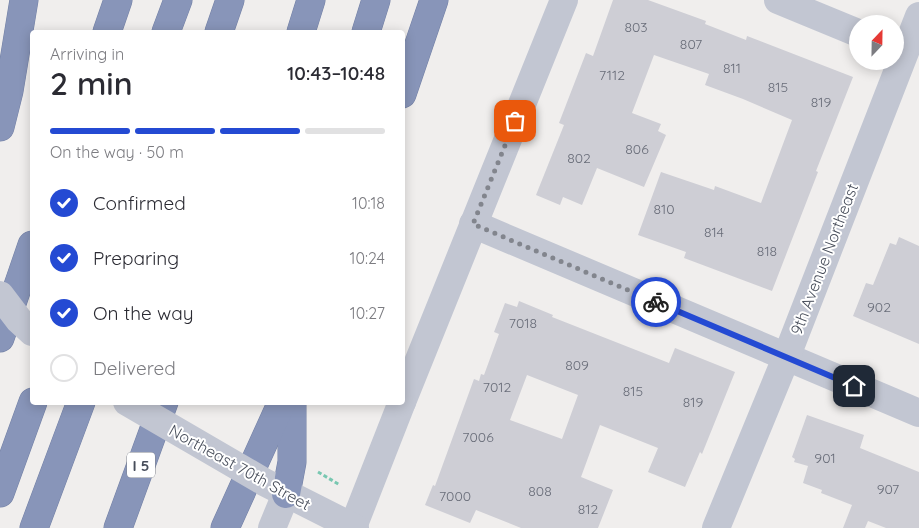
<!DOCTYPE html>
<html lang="en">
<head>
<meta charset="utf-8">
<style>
	:root { --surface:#fff; --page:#f7f7f7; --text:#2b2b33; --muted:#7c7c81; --line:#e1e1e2; --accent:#244ad3 }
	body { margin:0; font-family:Quicksand,sans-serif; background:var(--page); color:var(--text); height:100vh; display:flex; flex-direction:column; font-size:19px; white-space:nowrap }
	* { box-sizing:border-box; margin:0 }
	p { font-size:16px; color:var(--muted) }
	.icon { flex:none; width:28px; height:28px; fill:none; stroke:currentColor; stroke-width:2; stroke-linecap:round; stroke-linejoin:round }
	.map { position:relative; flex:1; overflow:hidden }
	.side { position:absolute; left:30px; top:30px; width:375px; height:375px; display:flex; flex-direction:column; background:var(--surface); border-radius:5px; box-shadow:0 2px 12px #0003 }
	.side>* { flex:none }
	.needle { width:32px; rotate:22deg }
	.buttons { position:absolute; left:849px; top:15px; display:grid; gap:10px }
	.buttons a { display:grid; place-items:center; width:55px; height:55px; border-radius:50%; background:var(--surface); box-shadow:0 2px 12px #0003; font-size:25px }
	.pin { position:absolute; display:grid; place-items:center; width:42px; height:42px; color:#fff; margin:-21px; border-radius:10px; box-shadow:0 2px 8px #0006 }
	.courier { position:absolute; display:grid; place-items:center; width:50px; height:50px; margin:-25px; border:4px solid #244ad3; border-radius:50%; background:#fff; color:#222; box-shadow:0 1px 6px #0007 }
	.summary em { font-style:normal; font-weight:600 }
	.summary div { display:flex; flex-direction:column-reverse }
	.summary { display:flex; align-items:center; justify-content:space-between; height:85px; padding:0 20px }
	h1 { font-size:32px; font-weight:600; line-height:38px }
	.bar { display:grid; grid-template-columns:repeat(4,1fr); gap:8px 5px; align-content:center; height:60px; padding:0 20px }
	.bar i { height:6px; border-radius:4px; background:var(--line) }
	.bar .active { background:var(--accent) }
	.bar p { grid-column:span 4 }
	ol { padding:0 20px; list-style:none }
	li { display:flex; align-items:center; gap:15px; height:55px }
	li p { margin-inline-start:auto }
	li .icon { padding:5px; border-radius:50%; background:var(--accent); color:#fff; stroke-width:4 }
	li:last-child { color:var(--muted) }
	li i { width:28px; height:28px; border:2px solid var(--line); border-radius:50% }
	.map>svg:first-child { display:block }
	.building { fill:#ceced5; fill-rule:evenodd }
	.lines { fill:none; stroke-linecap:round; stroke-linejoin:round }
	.motorway-casing { stroke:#7380a5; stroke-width:29 }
	.path { stroke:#78c7b1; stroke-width:3; stroke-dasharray:4 2.5; stroke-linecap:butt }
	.minor { stroke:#c2c6d2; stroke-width:28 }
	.tertiary { stroke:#c2c6d2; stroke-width:28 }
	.motorway { stroke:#8895b9; stroke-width:28 }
	.tertiary-bridge { stroke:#c2c6d2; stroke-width:28 }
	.done { stroke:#82858d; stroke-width:5; stroke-dasharray:0 9 }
	.route { stroke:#244ad3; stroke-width:6 }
	.labels { text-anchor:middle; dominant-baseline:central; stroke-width:4; stroke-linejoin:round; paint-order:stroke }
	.number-label { font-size:14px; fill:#696d79 }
	.shield { fill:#fff; stroke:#7e828c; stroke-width:1 }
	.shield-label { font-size:15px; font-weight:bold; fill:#474d5a }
	.street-label { font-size:16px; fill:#474d5a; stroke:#fff }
</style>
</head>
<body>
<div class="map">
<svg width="919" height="528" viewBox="0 0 919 528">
	<rect width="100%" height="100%" fill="#f0eeed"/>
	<g class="building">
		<path d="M613 0H648L706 21 705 24 746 40 747 36 853 77 816 171 818 172 772 291 684 258 686 252 638 235 661 172 714 190 715 186 761 203 792 120 743 99 705 85 709 74 654 55 632 113 661 124 658 131 666 135 644 187 597 168 582 205 563 197 560 205 536 195 564 125 559 123 586 53 593 56Z"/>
		<path d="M899 237 919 246V344L853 316 866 283 873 285 890 243 896 245Z"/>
		<path d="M519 301 553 315 552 317 669 363 675 348 735 372 702 454 700 452 685 487 648 472 658 448 600 425 581 477 613 490 598 528H521L476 510 470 523 425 505 433 485 435 486 474 379 479 381 481 374 484 375 499 334 494 332 505 303 517 307ZM527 375 578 395 562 439 510 420Z"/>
		<path d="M807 415 864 435 860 448 919 472V528H886L868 521 865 528H843L852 505 821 493 822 490 803 483 808 466 794 462 795 459 792 457Z"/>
	</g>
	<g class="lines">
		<g class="motorway-casing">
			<g id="motorway">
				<path d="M107 32 118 0"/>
				<path d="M166 32 178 0"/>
				<path d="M219 32 230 0"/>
				<path d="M301 32 311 0"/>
				<path d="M366 32 376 0"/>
				<path d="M402 94 434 0"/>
				<path d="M0 127 9 91 24 0"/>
				<path d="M0 338 32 245"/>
				<path d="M0 493 33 402"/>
				<path d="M286 494 292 462V402"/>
				<path d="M34 528 81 402"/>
				<path d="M118 528 164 402"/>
				<path d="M225 528 282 402"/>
			</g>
		</g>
		<path class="path" d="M318 472 340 485"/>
		<g class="minor">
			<path d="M778 0 858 33"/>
			<path d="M473 224 919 413"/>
			<path d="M402 402 564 0"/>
			<path d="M353 527 402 402"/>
			<path d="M716 528 786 358 919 16"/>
		</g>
		<g class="tertiary">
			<path d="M264 482 355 528"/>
			<path d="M272 528 286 494"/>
		</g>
		<use href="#motorway" class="motorway"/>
		<g class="tertiary-bridge">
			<path d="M0 295 19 320 32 332"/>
			<path d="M127 402 261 480"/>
		</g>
	</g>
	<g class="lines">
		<path class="done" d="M515 121 473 224 656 302"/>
		<path class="route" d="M656 302 854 386"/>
	</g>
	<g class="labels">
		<g class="number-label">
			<text x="636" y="27">803</text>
			<text x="691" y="44">807</text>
			<text x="732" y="68">811</text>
			<text x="612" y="75">7112</text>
			<text x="778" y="87">815</text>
			<text x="821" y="102">819</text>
			<text x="637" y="149">806</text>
			<text x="579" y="158">802</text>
			<text x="664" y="209">810</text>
			<text x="714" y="232">814</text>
			<text x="767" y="251">818</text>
			<text x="879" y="307">902</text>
			<text x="523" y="323">7018</text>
			<text x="577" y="365">809</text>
			<text x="497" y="387">7012</text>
			<text x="633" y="391">815</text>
			<text x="693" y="402">819</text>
			<text x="478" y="437">7006</text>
			<text x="825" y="458">901</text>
			<text x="888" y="489">907</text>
			<text x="540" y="491">808</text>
			<text x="455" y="496">7000</text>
			<text x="588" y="509">812</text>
		</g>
		<rect class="shield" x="127" y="452.5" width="28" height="25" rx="4"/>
		<g class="shield-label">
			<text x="141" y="465">I 5</text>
		</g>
		<g class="street-label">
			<text transform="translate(824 259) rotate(-69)">9th Avenue Northeast</text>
			<text transform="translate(240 467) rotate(29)">Northeast 70th Street</text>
		</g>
	</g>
</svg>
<div class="buttons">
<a><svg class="needle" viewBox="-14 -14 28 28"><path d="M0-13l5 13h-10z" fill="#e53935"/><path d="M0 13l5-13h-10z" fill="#7c7c81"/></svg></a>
</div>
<div class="pin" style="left:515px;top:121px;background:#ea580c"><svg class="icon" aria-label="bag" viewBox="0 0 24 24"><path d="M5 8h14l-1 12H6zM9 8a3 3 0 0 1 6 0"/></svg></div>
<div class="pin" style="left:854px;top:386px;background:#1f2937"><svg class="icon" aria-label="home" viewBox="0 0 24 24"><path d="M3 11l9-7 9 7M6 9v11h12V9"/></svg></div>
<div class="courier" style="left:656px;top:302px"><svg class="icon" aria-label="bike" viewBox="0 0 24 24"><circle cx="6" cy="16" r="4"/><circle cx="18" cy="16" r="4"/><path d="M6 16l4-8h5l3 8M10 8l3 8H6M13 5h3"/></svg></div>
<section class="side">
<div class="summary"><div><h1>2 min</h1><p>Arriving in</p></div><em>10:43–10:48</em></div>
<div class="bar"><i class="active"></i><i class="active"></i><i class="active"></i><i></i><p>On the way · 50 m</p></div>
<ol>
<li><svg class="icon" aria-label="check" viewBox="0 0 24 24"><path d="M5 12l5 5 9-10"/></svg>Confirmed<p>10:18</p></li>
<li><svg class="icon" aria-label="check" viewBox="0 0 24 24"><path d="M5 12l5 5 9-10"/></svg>Preparing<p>10:24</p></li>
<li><svg class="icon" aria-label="check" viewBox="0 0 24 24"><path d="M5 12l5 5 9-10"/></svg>On the way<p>10:27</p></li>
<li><i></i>Delivered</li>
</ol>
</section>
</div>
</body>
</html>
